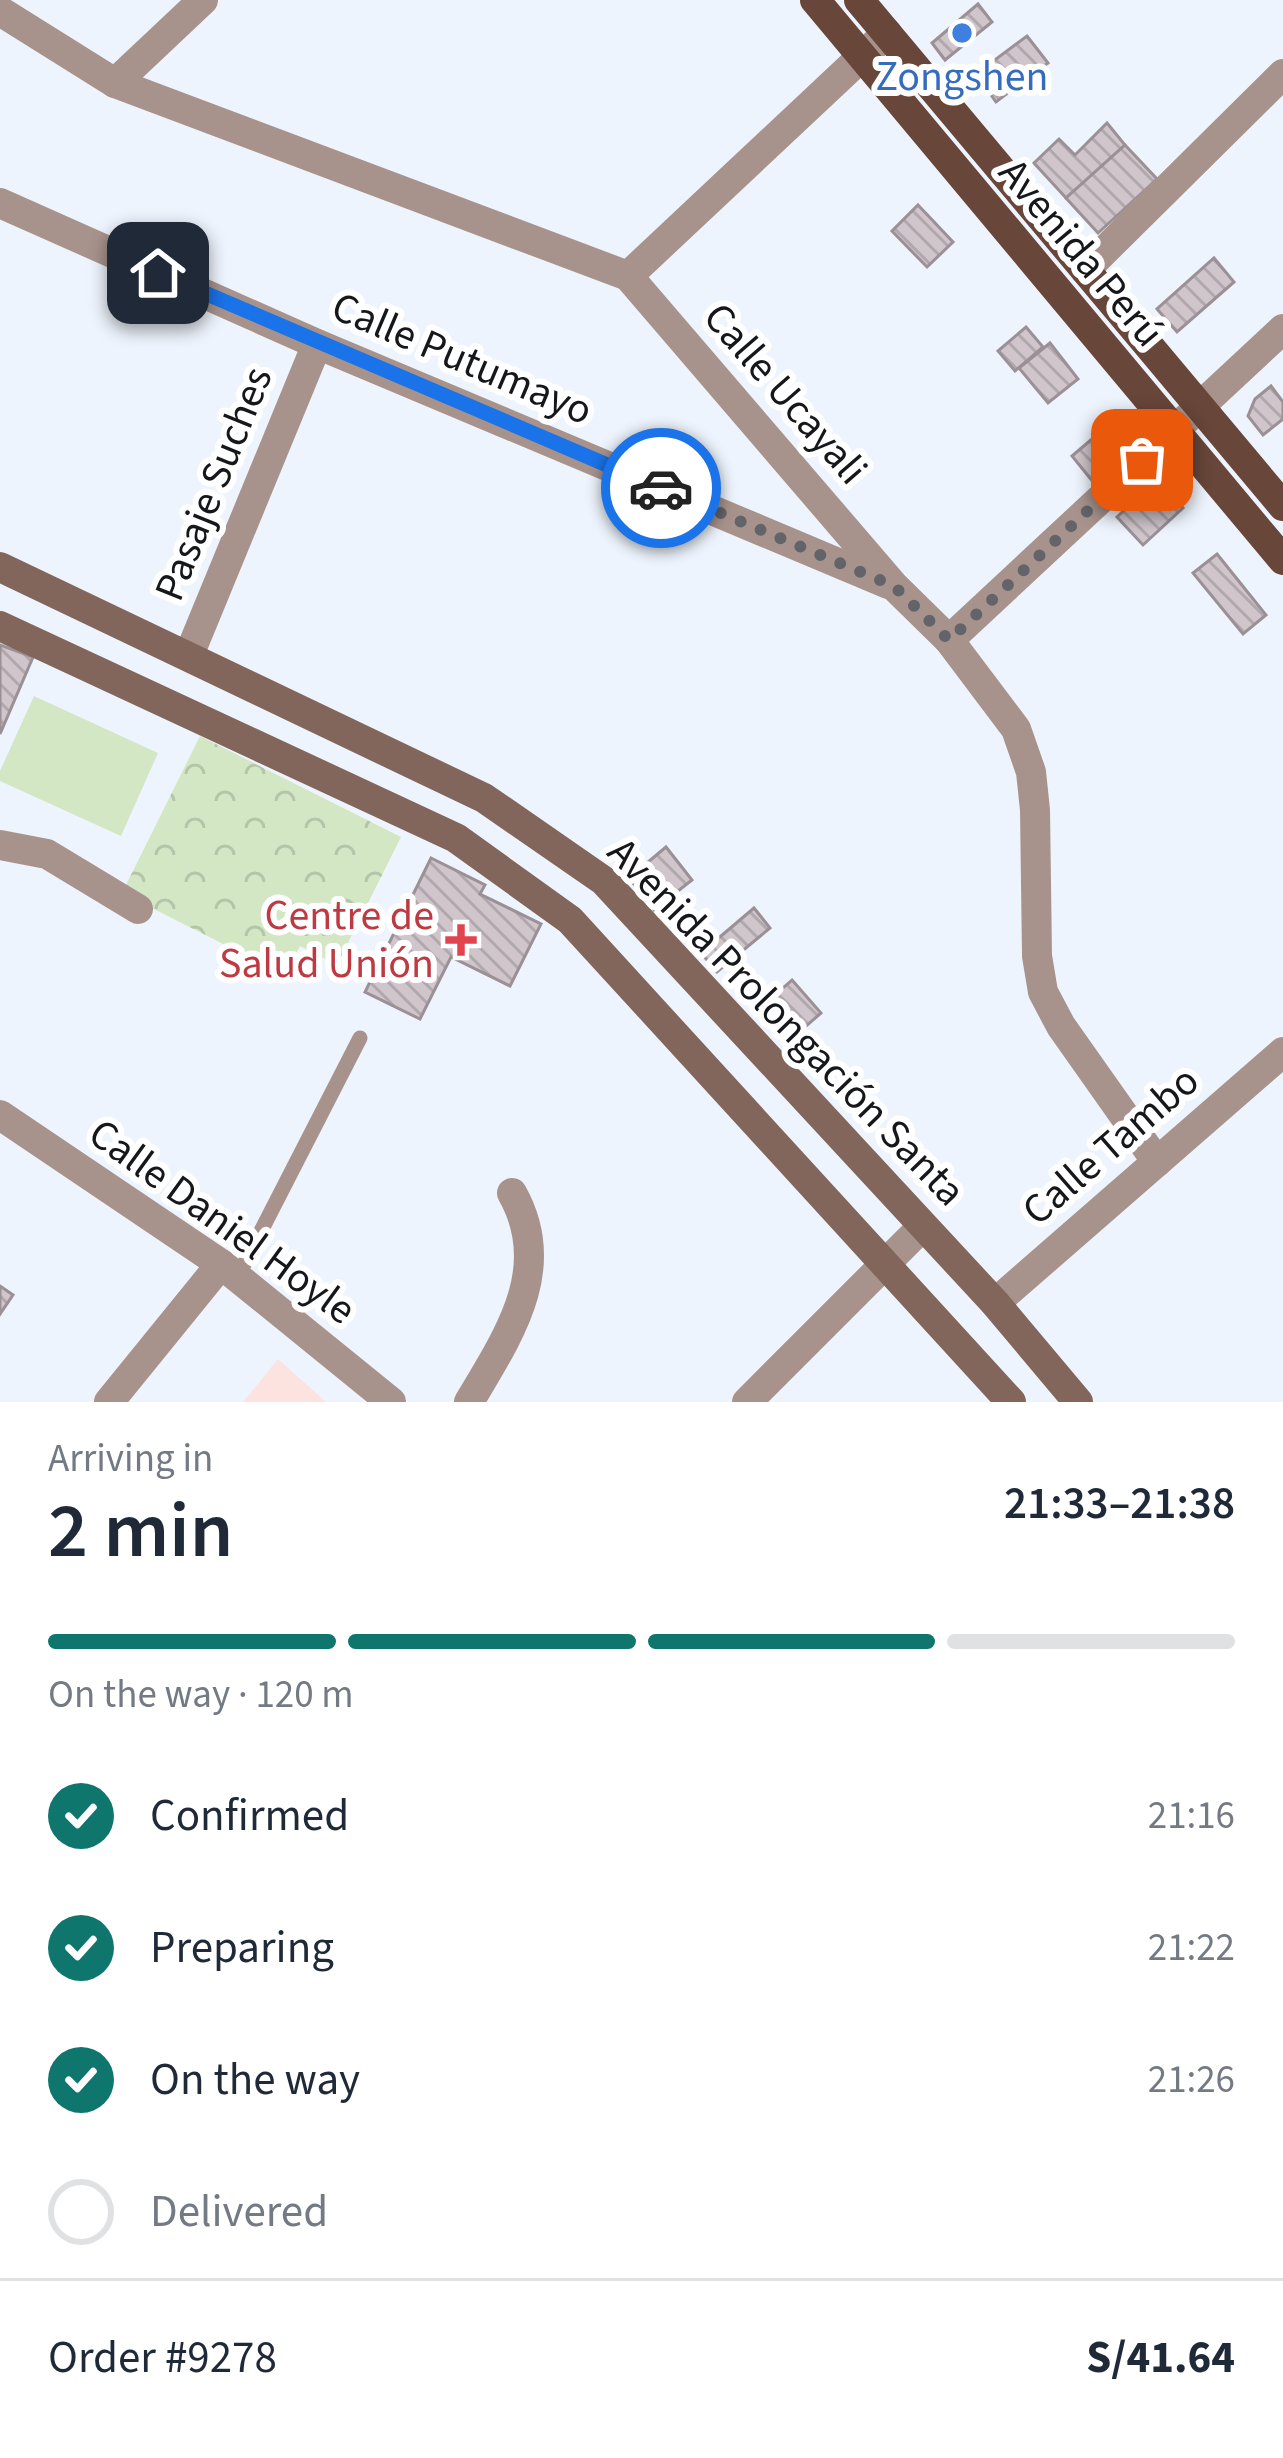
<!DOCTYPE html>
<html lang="en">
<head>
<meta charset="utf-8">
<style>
	:root { --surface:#fff; --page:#f2f2f3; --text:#1f2937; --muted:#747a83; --line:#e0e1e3; --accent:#0f766e }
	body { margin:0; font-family:"Source Sans 3",sans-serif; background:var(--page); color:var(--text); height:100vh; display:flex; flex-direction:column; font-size:45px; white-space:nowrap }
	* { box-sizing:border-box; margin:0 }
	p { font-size:39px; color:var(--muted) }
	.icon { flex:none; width:66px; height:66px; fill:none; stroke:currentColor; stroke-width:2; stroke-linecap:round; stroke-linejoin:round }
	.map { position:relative; height:1402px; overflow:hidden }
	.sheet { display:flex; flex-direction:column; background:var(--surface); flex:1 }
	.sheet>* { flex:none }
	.pin { position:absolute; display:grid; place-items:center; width:102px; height:102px; color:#fff; margin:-51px; border-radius:24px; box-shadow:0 6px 18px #0006 }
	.courier { position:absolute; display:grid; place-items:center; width:120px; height:120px; margin:-60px; border:9px solid #1a73e8; border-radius:50%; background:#fff; color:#222; box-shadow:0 3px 15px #0007 }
	.overview em { font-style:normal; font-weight:600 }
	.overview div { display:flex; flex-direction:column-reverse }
	.overview { display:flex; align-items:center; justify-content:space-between; height:204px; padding:0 48px }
	h1 { font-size:78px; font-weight:600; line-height:90px }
	.bar { display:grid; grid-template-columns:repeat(4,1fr); gap:18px 12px; align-content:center; height:144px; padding:0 48px }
	.bar i { height:15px; border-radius:9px; background:var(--line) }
	.bar .active { background:var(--accent) }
	.bar p { grid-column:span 4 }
	.line { display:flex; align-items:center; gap:30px; padding:0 48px; border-top:3px solid var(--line) }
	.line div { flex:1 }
	ol { padding:0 48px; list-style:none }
	li { display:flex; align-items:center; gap:36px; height:132px }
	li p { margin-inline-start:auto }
	li .icon { padding:12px; border-radius:50%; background:var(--accent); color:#fff; stroke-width:4 }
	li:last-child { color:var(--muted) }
	li i { width:66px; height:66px; border:6px solid var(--line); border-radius:50% }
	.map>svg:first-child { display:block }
	.education { fill:#fde3df }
	.grass { fill:#d3e7c5 }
	.park { fill:url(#park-crowns) }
	.building { fill:url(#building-back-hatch); stroke:#9a9095; stroke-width:3 }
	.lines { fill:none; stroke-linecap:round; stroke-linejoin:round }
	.lane { stroke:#a8938c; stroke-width:15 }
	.street { stroke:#a8938c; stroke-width:30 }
	.secondary { stroke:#83665b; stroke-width:30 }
	.primary { stroke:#684639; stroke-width:30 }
	.done { stroke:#62646a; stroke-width:12; stroke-dasharray:0 21.6 }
	.route { stroke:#1a73e8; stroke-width:15 }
	.shop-dot { fill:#3f7fe0; stroke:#fff; stroke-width:4.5 }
	.health-dot { fill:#e0444e; stroke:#fff; stroke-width:4.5 }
	.labels { text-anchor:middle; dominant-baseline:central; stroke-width:12; stroke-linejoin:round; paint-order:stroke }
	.shop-label { font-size:42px; fill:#366cbe; stroke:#fff }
	.street-label { font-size:42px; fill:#16171b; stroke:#fff }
	.health-label { font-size:42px; fill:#be3a42; stroke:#fff; text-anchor:end }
</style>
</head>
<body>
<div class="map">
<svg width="1283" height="1402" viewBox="0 0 1283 1402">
	<defs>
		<pattern id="park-crowns" width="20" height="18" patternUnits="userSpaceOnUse" patternTransform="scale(3)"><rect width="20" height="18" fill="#d3e7c5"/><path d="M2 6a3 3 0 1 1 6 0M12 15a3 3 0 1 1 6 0" fill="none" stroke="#b4c5a9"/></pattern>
		<pattern id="building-back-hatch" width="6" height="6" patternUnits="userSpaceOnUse" patternTransform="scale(3)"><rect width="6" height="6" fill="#cfc5ca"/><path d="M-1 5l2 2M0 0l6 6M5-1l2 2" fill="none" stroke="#b1a8ad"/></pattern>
	</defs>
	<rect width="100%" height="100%" fill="#eef4fd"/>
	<path class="education" d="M278 1359 326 1402H243Z"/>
	<path class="grass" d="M34 696 158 753 121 836 0 781V771Z"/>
	<path class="park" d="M200 736 401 837 337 965 300 946 285 975 122 893Z"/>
	<g class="building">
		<path d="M978 4 992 22 945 60 932 43Z"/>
		<path d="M1027 36 1048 63 996 102 976 74Z"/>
		<path d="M1107 123 1125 145 1066 198 1034 163 1059 139 1075 155Z"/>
		<path d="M1125 145 1157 179 1098 233 1066 198Z"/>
		<path d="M918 205 953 242 927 267 892 231Z"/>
		<path d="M1214 258 1234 282 1177 332 1157 309Z"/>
		<path d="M1026 327 1043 347 1015 371 998 351Z"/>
		<path d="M1050 343 1078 379 1048 403 1019 368Z"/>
		<path d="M1271 386 1283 402V419L1263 435 1248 416 1255 399Z"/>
		<path d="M1112 422 1134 449 1094 483 1072 456Z"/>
		<path d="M1157 479 1183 508 1143 545 1117 517Z"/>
		<path d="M1217 554 1266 615 1243 634 1193 573Z"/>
		<path d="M0 645 33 657 0 734Z"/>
		<path d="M666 847 692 880 654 910 629 878Z"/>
		<path d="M431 858 485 885 480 894 541 924 510 986 451 957 420 1019 365 992Z"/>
		<path d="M754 908 770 928 717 972 701 953Z"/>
		<path d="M792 980 821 1013 788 1042 759 1009Z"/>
		<path d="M0 1286 13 1295 0 1314Z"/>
	</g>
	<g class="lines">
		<path class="lane" d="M238 1276 360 1038"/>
		<g class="street">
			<path d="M0 11 115 83 628 276 894 586 949 640 1016 729 1031 772 1035 810 1037 956 1043 992 1061 1026 1157 1162"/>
			<path d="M115 83 203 0"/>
			<path d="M0 203 317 344 888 584"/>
			<path d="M1085 270 1283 74"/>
			<path d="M628 276 887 33"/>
			<path d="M949 640 1283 329"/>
			<path d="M189 655 317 344"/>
			<path d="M0 845 47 854 138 909"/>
			<path d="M0 1115 221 1264 391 1402"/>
			<path d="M995 1303 1283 1052"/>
			<path d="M109 1402 221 1264"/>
			<path d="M469 1402C508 1336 555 1269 512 1193"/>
			<path d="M747 1402 923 1226"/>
		</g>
		<g class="secondary">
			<path d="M0 567 484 798 604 881 995 1303 1078 1402"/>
			<path d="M0 626 456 838 570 920 1011 1402"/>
		</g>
		<g class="primary">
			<path d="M815 0 1283 560"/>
			<path d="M859 0 1283 506"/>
		</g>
	</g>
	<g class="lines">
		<path class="done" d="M661 488 894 586 949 640 1142 460"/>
		<path class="route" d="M158 273 661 488"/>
	</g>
	<circle class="shop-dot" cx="962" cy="33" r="12"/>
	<path class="health-dot" d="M455 922h12v12h12v12h-12v12h-12v-12h-12v-12h12z"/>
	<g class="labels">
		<g class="shop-label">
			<text x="962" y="77">Zongshen</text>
		</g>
		<g class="street-label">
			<text transform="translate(1081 253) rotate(50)">Avenida Perú</text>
			<text transform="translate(462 359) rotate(23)">Calle Putumayo</text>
			<text transform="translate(785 394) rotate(49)">Calle Ucayali</text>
			<text transform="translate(214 484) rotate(-68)">Pasaje Suches</text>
			<text transform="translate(786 1022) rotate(46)">Avenida Prolongación Santa</text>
			<text transform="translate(1111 1146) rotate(-41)">Calle Tambo</text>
			<text transform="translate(222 1222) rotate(36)">Calle Daniel Hoyle</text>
		</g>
		<g class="health-label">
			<text x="434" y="916">Centre de<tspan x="434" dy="48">Salud Unión</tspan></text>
		</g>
	</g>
</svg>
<div class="pin" style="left:1142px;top:460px;background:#ea580c"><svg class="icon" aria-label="bag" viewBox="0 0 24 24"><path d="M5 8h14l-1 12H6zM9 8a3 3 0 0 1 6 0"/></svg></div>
<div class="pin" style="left:158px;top:273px;background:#1f2937"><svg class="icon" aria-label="home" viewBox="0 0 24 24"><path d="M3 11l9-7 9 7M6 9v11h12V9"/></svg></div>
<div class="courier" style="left:661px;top:488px"><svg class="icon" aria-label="car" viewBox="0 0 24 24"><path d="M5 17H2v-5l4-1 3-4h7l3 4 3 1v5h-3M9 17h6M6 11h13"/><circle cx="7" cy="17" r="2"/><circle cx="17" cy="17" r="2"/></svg></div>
</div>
<section class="sheet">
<div class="overview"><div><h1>2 min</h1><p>Arriving in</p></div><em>21:33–21:38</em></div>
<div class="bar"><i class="active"></i><i class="active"></i><i class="active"></i><i></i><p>On the way · 120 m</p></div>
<ol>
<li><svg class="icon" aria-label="check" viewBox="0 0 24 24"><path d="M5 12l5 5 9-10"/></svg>Confirmed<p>21:16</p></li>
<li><svg class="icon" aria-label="check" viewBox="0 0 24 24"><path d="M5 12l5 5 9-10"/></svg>Preparing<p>21:22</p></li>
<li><svg class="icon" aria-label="check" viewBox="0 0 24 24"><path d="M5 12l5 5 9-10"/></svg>On the way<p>21:26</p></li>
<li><i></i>Delivered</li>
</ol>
<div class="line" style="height:156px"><div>Order #9278</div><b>S/41.64</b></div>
</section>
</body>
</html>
